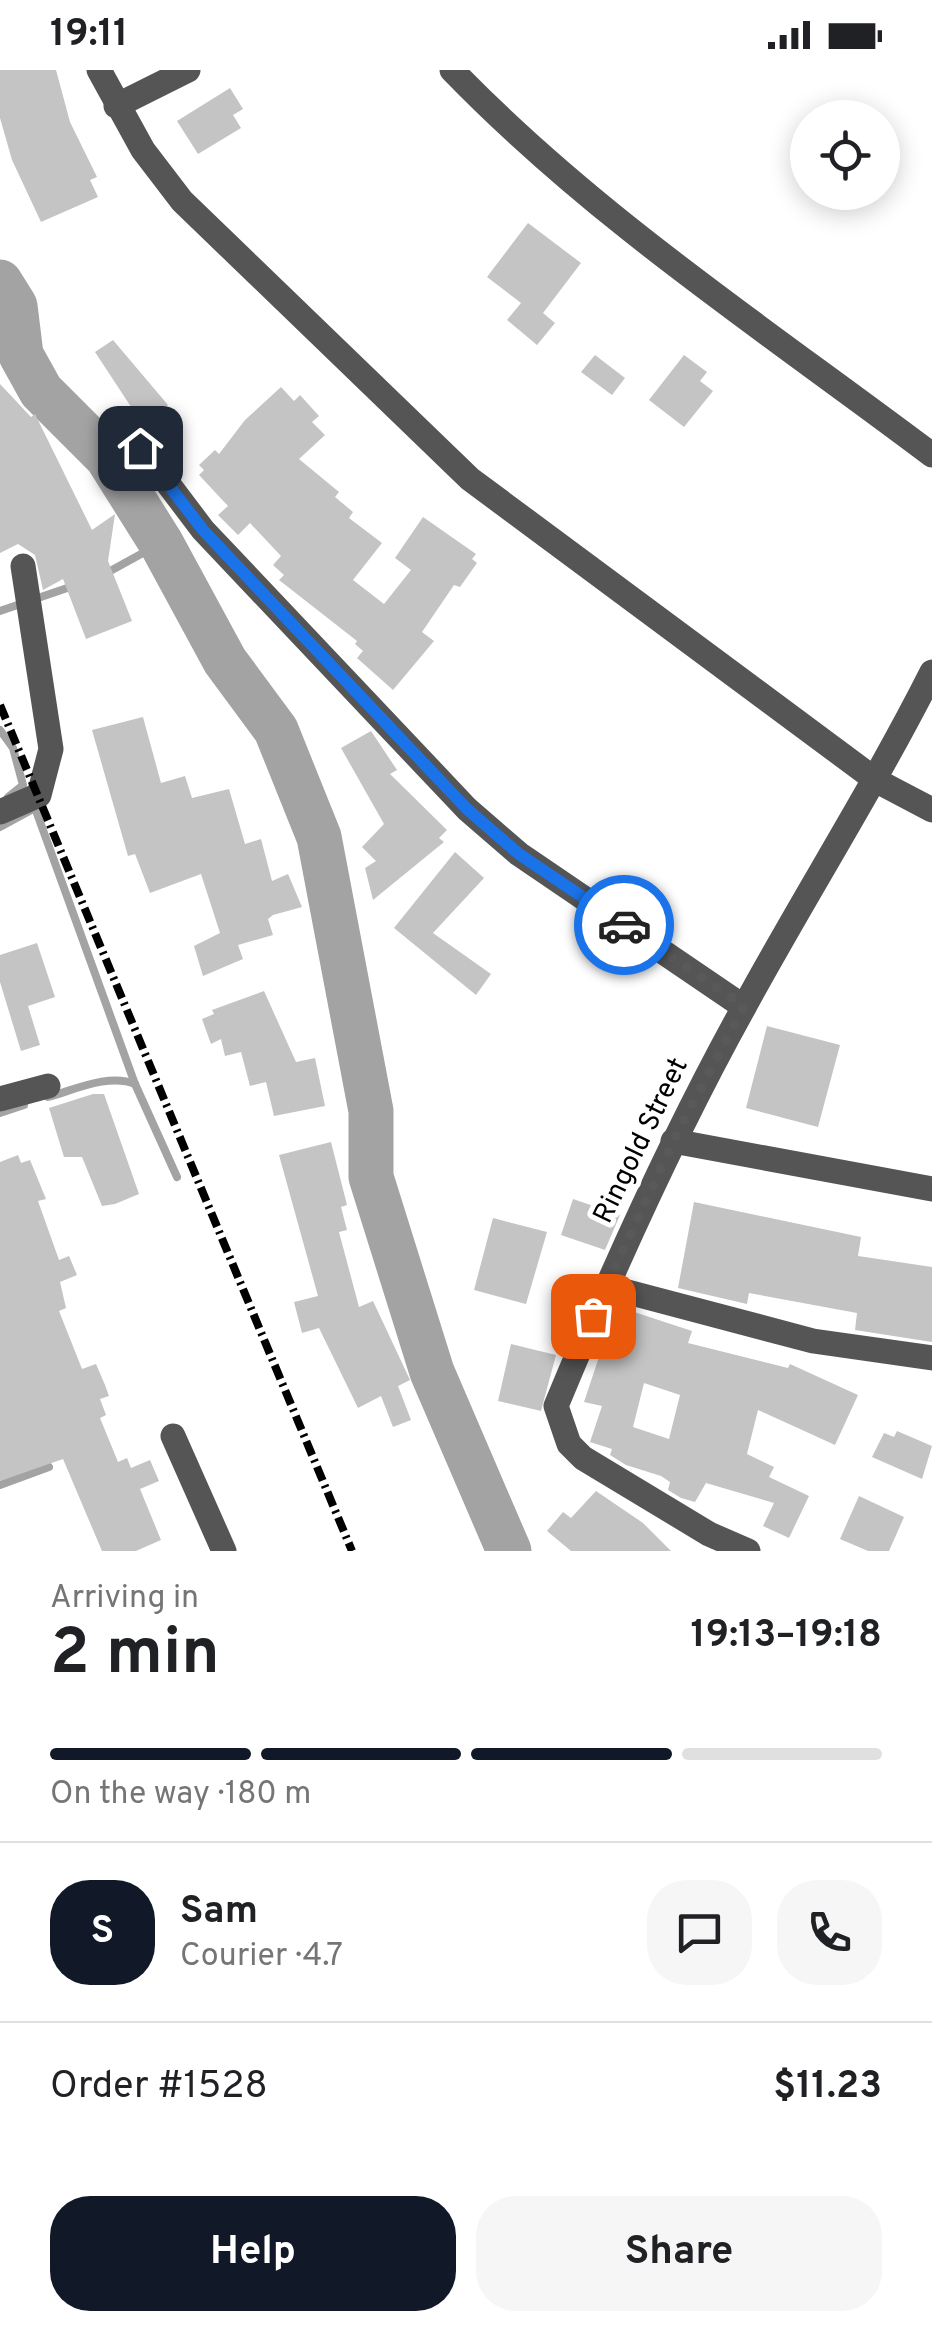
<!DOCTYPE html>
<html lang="en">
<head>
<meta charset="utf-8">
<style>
	:root { --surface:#fff; --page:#f6f6f6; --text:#202124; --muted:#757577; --line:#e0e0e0; --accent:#111827 }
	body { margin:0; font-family:Overpass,sans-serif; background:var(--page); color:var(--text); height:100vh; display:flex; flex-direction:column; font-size:38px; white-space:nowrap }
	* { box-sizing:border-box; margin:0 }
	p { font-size:32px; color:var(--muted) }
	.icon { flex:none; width:55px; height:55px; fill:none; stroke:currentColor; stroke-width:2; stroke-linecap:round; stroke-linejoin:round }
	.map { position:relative; height:1481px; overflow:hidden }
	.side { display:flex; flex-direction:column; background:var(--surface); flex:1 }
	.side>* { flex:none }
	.buttons { position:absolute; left:790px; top:30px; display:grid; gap:20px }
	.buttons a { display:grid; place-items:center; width:110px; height:110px; border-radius:50%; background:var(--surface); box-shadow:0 5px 25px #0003; font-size:50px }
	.pin { position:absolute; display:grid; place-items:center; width:85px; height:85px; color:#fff; margin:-42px; border-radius:20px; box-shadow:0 5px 15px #0006 }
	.courier { position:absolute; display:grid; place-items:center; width:100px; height:100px; margin:-50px; border:8px solid #1a73e8; border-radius:50%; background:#fff; color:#222; box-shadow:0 2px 12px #0007 }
	.head em { font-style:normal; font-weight:700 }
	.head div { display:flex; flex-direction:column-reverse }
	.head { display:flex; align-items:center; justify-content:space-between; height:170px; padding:0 50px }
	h1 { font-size:65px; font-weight:700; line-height:75px }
	.bar { display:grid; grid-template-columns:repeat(4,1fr); gap:15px 10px; align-content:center; height:120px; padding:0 50px }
	.bar i { height:12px; border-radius:8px; background:var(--line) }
	.bar .current { background:var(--accent) }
	.bar p { grid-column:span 4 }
	.line { display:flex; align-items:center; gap:25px; padding:0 50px; border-top:2px solid var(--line) }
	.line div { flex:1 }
	.round { display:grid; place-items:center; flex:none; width:105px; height:105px; border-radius:40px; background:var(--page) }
	.button { display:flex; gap:20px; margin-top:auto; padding:20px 50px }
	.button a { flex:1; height:115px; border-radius:40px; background:var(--accent); color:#fff; font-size:40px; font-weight:700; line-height:115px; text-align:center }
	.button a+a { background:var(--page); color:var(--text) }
	.status { display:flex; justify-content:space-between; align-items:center; height:70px; padding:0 50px; background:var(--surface); direction:ltr }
	.status svg { height:28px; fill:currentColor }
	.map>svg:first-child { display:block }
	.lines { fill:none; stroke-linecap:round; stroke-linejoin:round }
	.stream { stroke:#a3a3a3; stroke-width:8 }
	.river { stroke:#a3a3a3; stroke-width:45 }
	.building { fill:#c4c4c4; fill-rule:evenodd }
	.minor { stroke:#555; stroke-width:25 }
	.rail { stroke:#000; stroke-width:8; stroke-dasharray:15 5 2.5 5; stroke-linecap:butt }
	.done { stroke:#595959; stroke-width:10; stroke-dasharray:0 18 }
	.route { stroke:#1a73e8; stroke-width:12 }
	.labels { text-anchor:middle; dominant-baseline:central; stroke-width:10; stroke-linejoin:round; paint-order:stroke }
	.street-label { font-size:28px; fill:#000; stroke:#fff }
</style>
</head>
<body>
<div class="status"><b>19:11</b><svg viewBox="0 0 49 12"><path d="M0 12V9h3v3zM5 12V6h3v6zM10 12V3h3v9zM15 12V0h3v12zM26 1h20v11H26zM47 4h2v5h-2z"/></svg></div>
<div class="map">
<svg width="932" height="1481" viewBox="0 0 932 1481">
	<rect width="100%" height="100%" fill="#fff"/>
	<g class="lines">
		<g class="stream">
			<path d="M103 505 161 473"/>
			<path d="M0 541 76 515"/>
			<path d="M0 660 13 678 23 715 8 727"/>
			<path d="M0 757 35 738 135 1014 177 1107"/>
			<path d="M48 1027C74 1020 109 1003 135 1014"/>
			<path d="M0 1043 24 1035"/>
			<path d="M0 1415 49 1397"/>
		</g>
		<path class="river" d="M0 212 15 236 21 285 41 321 107 387 161 473 225 591 276 660 319 767 371 1041V1107L432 1302 509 1481"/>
	</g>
	<g class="building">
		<path d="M0 0H56L70 52 97 107 90 110 98 127 41 152 12 90 0 48Z"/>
		<path d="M230 18 243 39 233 45 241 58 198 84 177 51Z"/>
		<path d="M528 153 581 193 543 243 555 253 537 275 507 250 521 233 487 207Z"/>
		<path d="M113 270 168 335 151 349 148 346 141 352 95 282Z"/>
		<path d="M595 285 625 308 612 325 581 302Z"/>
		<path d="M684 285 707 302 700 311 713 321 684 357 649 330Z"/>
		<path d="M0 314 31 347 35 344 92 460 115 444 108 491 132 551 86 569 63 509 43 520 35 485 18 474 0 483Z"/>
		<path d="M281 317 294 331 300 325 319 346 312 352 325 365 299 389 339 422 335 427 353 442 349 448 382 473 353 510 384 534 411 500 395 488 423 447 476 484 472 489 477 493 460 517 454 515 422 562 434 571 393 620 357 588 363 581 355 574 357 571 279 510 284 505 273 495 281 486 250 453 238 465 218 445 228 436 199 405 204 400 199 395 215 380 219 384 245 350Z"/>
		<path d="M143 647 161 713 185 706 192 728 229 719 245 774 261 769 272 811 288 804 302 837 273 845 268 849 273 865 238 875 243 889 203 906 194 876 220 863 201 804 150 823 135 784 128 786 92 660Z"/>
		<path d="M371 661 397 700 390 704 447 760 439 768 444 772 373 830 365 798 376 791 362 777 384 754 341 678Z"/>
		<path d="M455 782 484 808 433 863 491 904 476 925 394 858Z"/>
		<path d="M37 873 55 927 28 936 40 975 21 981 0 912V885Z"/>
		<path d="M264 921 296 992 315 988 325 1036 274 1046 266 1012 250 1016 241 982 225 986 221 969 211 974 202 949 214 944 212 940Z"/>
		<path d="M767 956 840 975 818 1057 746 1038Z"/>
		<path d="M93 1024H104L139 1124 115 1134 102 1136 82 1087H64L49 1038Z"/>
		<path d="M331 1072 347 1135 341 1137 347 1160 339 1162 359 1237 373 1231 410 1310 398 1316 411 1350 393 1357 381 1326 358 1338 319 1258 302 1263 294 1232 318 1226 279 1085Z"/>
		<path d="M18 1085 21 1093 30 1090 46 1129 38 1131 59 1190 69 1186 77 1205 60 1212 66 1238 59 1241 82 1299 96 1294 105 1315 109 1326 100 1329 106 1345 100 1348 118 1392 127 1388 131 1398 150 1390 159 1411 140 1419 161 1470 136 1481H102L63 1389 0 1411V1092Z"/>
		<path d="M573 1129 620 1145 605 1180 561 1165Z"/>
		<path d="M694 1132 861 1167 858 1186 932 1197V1272L855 1260 857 1243 749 1223 747 1234 678 1218Z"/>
		<path d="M493 1148 547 1162 526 1234 474 1220Z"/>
		<path d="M616 1236 692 1261 688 1273 788 1298 790 1294 858 1325 835 1375 758 1340 747 1384 774 1397 769 1407 809 1426 789 1468 763 1456 774 1433 706 1413 695 1432 681 1428 668 1420 670 1412 661 1406 626 1395 610 1385 612 1379 590 1372 602 1336 584 1332ZM644 1313 680 1325 669 1369 633 1357Z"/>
		<path d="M511 1274 556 1285 541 1341 498 1331Z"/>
		<path d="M897 1361 932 1376 922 1409 872 1387 884 1363 894 1367Z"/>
		<path d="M596 1421 643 1453 671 1481H571L547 1461 563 1442 571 1448Z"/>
		<path d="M859 1426 904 1447 889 1481H868L840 1469Z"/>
	</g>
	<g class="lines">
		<g class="minor">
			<path d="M99 0 143 80 182 131 470 409 877 711 932 740"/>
			<path d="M452 0C595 148 769 262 932 385"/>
			<path d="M116 36 188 0"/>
			<path d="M141 378 203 460 467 739 519 784 744 937"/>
			<path d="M0 742 39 725 51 679 23 496"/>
			<path d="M0 1029 48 1016"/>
			<path d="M673 1071 932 1119"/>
			<path d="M605 1216 813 1271 932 1288"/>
			<path d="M173 1366 224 1481"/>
			<path d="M748 1481 709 1464 583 1388 569 1374 556 1336C612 1201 672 1067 743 939 805 825 874 717 932 602"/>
		</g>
		<path class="rail" d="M0 635 352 1481"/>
	</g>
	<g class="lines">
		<path class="done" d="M593 1246 673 1072 744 936 624 855"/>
		<path class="route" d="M140 378 203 460 467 739 519 784 624 855"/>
	</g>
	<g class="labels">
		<g class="street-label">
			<text transform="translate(642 1071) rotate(-64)">Ringold Street</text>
		</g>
	</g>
</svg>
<div class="buttons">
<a><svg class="icon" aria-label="locate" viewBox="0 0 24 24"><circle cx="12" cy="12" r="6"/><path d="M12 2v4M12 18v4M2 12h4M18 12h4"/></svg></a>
</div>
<div class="pin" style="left:593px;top:1246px;background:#ea580c"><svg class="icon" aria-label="bag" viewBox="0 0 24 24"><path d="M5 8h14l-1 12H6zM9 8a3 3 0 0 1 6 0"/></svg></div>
<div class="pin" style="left:140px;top:378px;background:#1f2937"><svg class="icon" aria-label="home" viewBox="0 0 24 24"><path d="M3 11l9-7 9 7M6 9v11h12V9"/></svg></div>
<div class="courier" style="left:624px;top:855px"><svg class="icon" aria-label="car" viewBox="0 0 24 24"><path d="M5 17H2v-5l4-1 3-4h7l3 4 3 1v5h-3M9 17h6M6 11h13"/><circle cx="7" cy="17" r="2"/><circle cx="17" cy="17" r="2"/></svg></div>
</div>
<section class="side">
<div class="head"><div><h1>2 min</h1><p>Arriving in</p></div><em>19:13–19:18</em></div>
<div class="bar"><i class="current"></i><i class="current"></i><i class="current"></i><i></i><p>On the way · 180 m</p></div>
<div class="line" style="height:180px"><b class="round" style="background:var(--accent);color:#fff">S</b><div><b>Sam</b><p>Courier · 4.7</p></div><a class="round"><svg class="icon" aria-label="chat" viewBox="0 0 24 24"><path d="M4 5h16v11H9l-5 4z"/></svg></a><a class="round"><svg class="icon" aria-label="phone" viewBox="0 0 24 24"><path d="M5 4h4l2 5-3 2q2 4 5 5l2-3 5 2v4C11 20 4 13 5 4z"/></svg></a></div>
<div class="line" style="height:130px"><div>Order #1528</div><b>$11.23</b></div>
<div class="button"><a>Help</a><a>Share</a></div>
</section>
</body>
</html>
